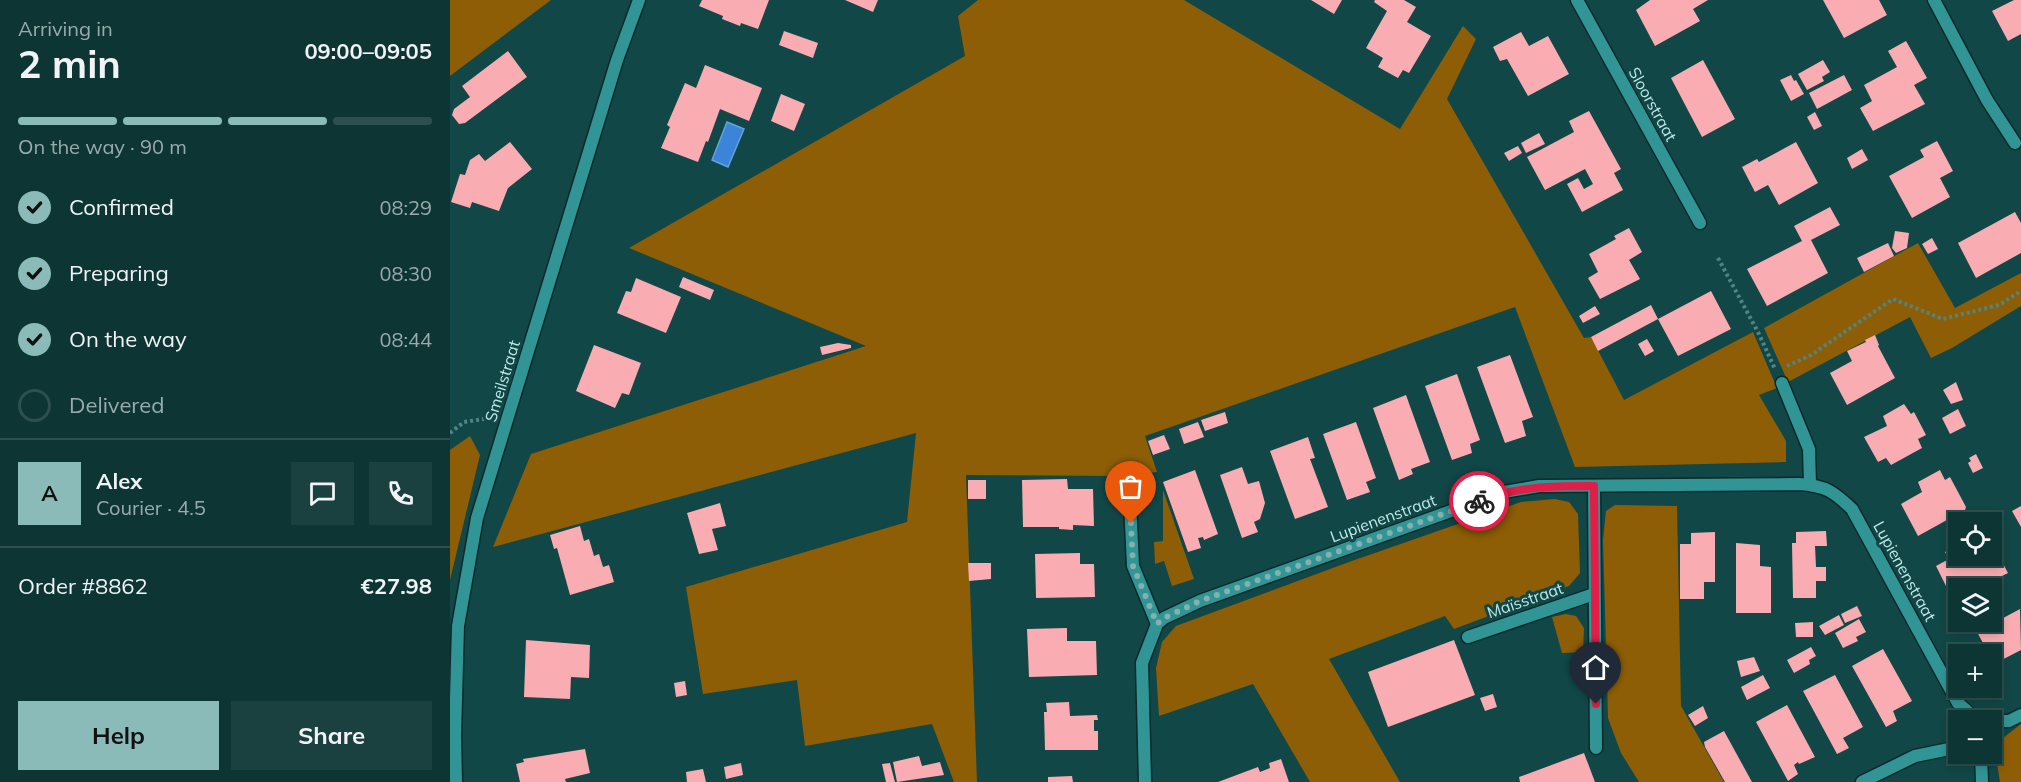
<!DOCTYPE html>
<html lang="en">
<head>
<meta charset="utf-8">
<style>
	:root { --surface:#0d3534; --page:#1b4040; --text:#f1f3f6; --muted:#9aabac; --line:#2d504f; --accent:#8bbbb9 }
	body { margin:0; font-family:Mulish,sans-serif; background:var(--page); color:var(--text); height:100vh; display:flex; flex-direction:column; font-size:22px; white-space:nowrap }
	* { box-sizing:border-box; margin:0 }
	p { font-size:20px; color:var(--muted) }
	.icon { flex:none; width:33px; height:33px; fill:none; stroke:currentColor; stroke-width:2; stroke-linecap:round; stroke-linejoin:round }
	.map { position:relative; flex:1; overflow:hidden }
	.drawer { display:flex; flex-direction:column; background:var(--surface); width:450px }
	.drawer>* { flex:none }
	.tools { position:absolute; left:1498px; top:512px; display:grid; gap:12px }
	.tools a { display:grid; place-items:center; width:54px; height:54px; border-radius:0px; background:var(--surface); box-shadow:0 3px 9px #0003,0 0 0 2px var(--line); font-size:30px }
	.pin { position:absolute; display:grid; place-items:center; width:51px; height:51px; color:#fff; margin:-62px -26px; border-radius:50% 50% 50% 0; rotate:-45deg; box-shadow:0 0 6px #0007 }
	.pin .icon { rotate:45deg }
	.courier { position:absolute; display:grid; place-items:center; width:60px; height:60px; margin:-30px; border:4px solid #e11d48; border-radius:50%; background:#fff; color:#222; box-shadow:0 2px 8px #0007 }
	.summary em { font-style:normal; font-weight:700 }
	.summary div { display:flex; flex-direction:column-reverse }
	.summary { display:flex; align-items:center; justify-content:space-between; height:102px; padding:0 18px }
	h1 { font-size:39px; font-weight:700; line-height:45px }
	.bar { display:grid; grid-template-columns:repeat(4,1fr); gap:9px 6px; align-content:center; height:72px; padding:0 18px }
	.bar i { height:8px; border-radius:4px; background:var(--line) }
	.bar .current { background:var(--accent) }
	.bar p { grid-column:span 4 }
	.line { display:flex; align-items:center; gap:15px; padding:0 18px; border-top:2px solid var(--line) }
	.line div { flex:1 }
	.round { display:grid; place-items:center; flex:none; width:63px; height:63px; border-radius:0px; background:var(--page) }
	ol { padding:0 18px; list-style:none }
	li { display:flex; align-items:center; gap:18px; height:66px }
	li p { margin-inline-start:auto }
	li .icon { padding:6px; border-radius:50%; background:var(--accent); color:#111; stroke-width:4 }
	li:last-child { color:var(--muted) }
	li i { width:33px; height:33px; border:3px solid var(--line); border-radius:50% }
	.action { display:flex; gap:12px; margin-top:auto; padding:12px 18px }
	.action a { flex:1; height:69px; border-radius:0px; background:var(--accent); color:#111; font-size:24px; font-weight:700; line-height:69px; text-align:center }
	.action a+a { background:var(--page); color:var(--text) }
	main { display:flex; flex:1; min-height:0 }
	.map>svg:first-child { display:block }
	.green { fill:#8d5e06 }
	.water { fill:#3b84d8; stroke:#63a3dd; stroke-width:1.5 }
	.building { fill:#f9adb2 }
	.lines { fill:none; stroke-linecap:round; stroke-linejoin:round }
	.minor-casing { stroke:#0b2a2a; stroke-width:15 }
	.path { stroke:#528483; stroke-width:4; stroke-dasharray:3 3; stroke-linecap:butt }
	.minor { stroke:#319595; stroke-width:12 }
	.done { stroke:#82b1b0; stroke-width:6; stroke-dasharray:0 10.8 }
	.route { stroke:#e11d48; stroke-width:8 }
	.labels { text-anchor:middle; dominant-baseline:central; stroke-width:6; stroke-linejoin:round; paint-order:stroke }
	.street-label { font-size:16px; fill:#bfeae9; stroke:#114746 }
</style>
</head>
<body>
<main>
<section class="drawer">
<div class="summary"><div><h1>2 min</h1><p>Arriving in</p></div><em>09:00–09:05</em></div>
<div class="bar"><i class="current"></i><i class="current"></i><i class="current"></i><i></i><p>On the way · 90 m</p></div>
<ol>
<li><svg class="icon" aria-label="check" viewBox="0 0 24 24"><path d="M5 12l5 5 9-10"/></svg>Confirmed<p>08:29</p></li>
<li><svg class="icon" aria-label="check" viewBox="0 0 24 24"><path d="M5 12l5 5 9-10"/></svg>Preparing<p>08:30</p></li>
<li><svg class="icon" aria-label="check" viewBox="0 0 24 24"><path d="M5 12l5 5 9-10"/></svg>On the way<p>08:44</p></li>
<li><i></i>Delivered</li>
</ol>
<div class="line" style="height:108px"><b class="round" style="background:var(--accent);color:#111">A</b><div><b>Alex</b><p>Courier · 4.5</p></div><a class="round"><svg class="icon" aria-label="chat" viewBox="0 0 24 24"><path d="M4 5h16v11H9l-5 4z"/></svg></a><a class="round"><svg class="icon" aria-label="phone" viewBox="0 0 24 24"><path d="M5 4h4l2 5-3 2q2 4 5 5l2-3 5 2v4C11 20 4 13 5 4z"/></svg></a></div>
<div class="line" style="height:78px"><div>Order #8862</div><b>€27.98</b></div>
<div class="action"><a>Help</a><a>Share</a></div>
</section>
<div class="map">
<svg width="1571" height="782" viewBox="0 0 1571 782">
	<rect width="100%" height="100%" fill="#114746"/>
	<g class="green">
		<path d="M0 0H101L0 76Z"/>
		<path d="M528 0H734L950 129 1013 26 1026 39 997 99 1134 338 1141 337 1174 400 1303 332 1327 388 1309 395 1336 441V462L1125 467 1065 307 695 436 707 472 666 476 516 475 527 782H504L482 724 355 746 347 680 253 694 236 587 457 522 466 433 43 547 81 454 416 346 179 248 515 56 508 16Z"/>
		<path d="M1468 243 1505 308 1571 273V306L1502 348 1481 358 1460 317 1338 382 1314 328Z"/>
		<path d="M20 436 30 455 0 580V450Z"/>
		<path d="M713 490 744 579 722 586 714 561 705 564 704 542 713 541Z"/>
		<path d="M1105 499 1119 502 1128 514 1130 573 1119 586 1004 629 995 616 879 659 950 782H860L803 684 709 716 706 668 712 642 726 626 899 562 1071 502Z"/>
		<path d="M1165 505 1227 506 1231 706 1274 782H1189L1171 753 1158 718 1153 540 1156 511Z"/>
		<path d="M1116 614 1126 616 1134 628 1133 652 1112 653 1102 617Z"/>
		<path d="M1571 724V782H1550L1544 745Z"/>
	</g>
	<path class="water" d="M277 122 294 129 278 167 262 160Z"/>
	<g class="building">
		<path d="M252 0H319L308 29 291 23 290 26 272 19 273 16 249 6Z"/>
		<path d="M395 0H428L423 12Z"/>
		<path d="M861 0H892L884 14Z"/>
		<path d="M925 0H954L966 7 957 22 981 36 959 73 953 70 948 78 928 67 933 58 916 48 937 11 924 2Z"/>
		<path d="M1200 0H1258L1243 9 1250 21 1205 46 1186 10Z"/>
		<path d="M1373 0H1429L1437 15 1394 38Z"/>
		<path d="M1564 0H1571V34L1558 41 1542 11Z"/>
		<path d="M334 31 368 43 363 58 329 45Z"/>
		<path d="M1071 32 1079 46 1098 36 1119 74 1078 96 1057 59 1050 61 1043 47Z"/>
		<path d="M1456 41 1477 78 1464 85 1475 104 1423 131 1410 108 1422 101 1414 85 1447 67 1438 51Z"/>
		<path d="M58 51 77 77 15 123 9 124 2 115 4 109 20 97 12 86Z"/>
		<path d="M1253 60 1285 119 1252 137 1221 78Z"/>
		<path d="M1373 60 1380 72 1372 77 1374 81 1357 90 1348 74Z"/>
		<path d="M255 65 312 88 299 121 270 109 258 142 256 141 248 162 211 148 220 127 217 125 235 83 246 88Z"/>
		<path d="M1341 75 1344 81 1346 80 1354 94 1341 101 1330 80Z"/>
		<path d="M1394 75 1402 90 1367 109 1359 93Z"/>
		<path d="M331 94 355 104 344 131 321 121Z"/>
		<path d="M1139 111 1171 169 1164 173 1173 190 1132 212 1117 184 1128 178 1134 189 1143 184 1135 169 1095 190 1077 157 1124 132 1119 121Z"/>
		<path d="M1365 112 1372 126 1364 130 1357 117Z"/>
		<path d="M1089 133 1095 144 1076 153 1071 143Z"/>
		<path d="M1487 141 1503 171 1490 178 1500 197 1462 218 1439 176 1474 157 1470 150Z"/>
		<path d="M60 142 82 169 58 188 49 211 22 202 20 208 1 202 10 174 15 175 20 160 29 154 35 161Z"/>
		<path d="M1346 142 1368 183 1329 205 1318 185 1305 192 1292 167 1307 159 1309 162Z"/>
		<path d="M1068 146 1072 153 1059 161 1054 153Z"/>
		<path d="M1412 149 1418 160 1402 169 1397 158Z"/>
		<path d="M1380 207 1390 225 1361 240 1378 273 1317 306 1297 269 1352 241 1344 226Z"/>
		<path d="M1565 212 1571 223V253L1526 278 1508 243Z"/>
		<path d="M1179 228 1192 252 1179 260 1190 279 1150 299 1138 278 1148 272 1139 254 1166 239 1164 236Z"/>
		<path d="M1445 231 1459 233 1457 248 1446 253 1442 248Z"/>
		<path d="M1482 238 1488 249 1478 254 1472 244Z"/>
		<path d="M1438 243 1444 256 1414 272 1407 258Z"/>
		<path d="M233 277 264 290 260 300 229 287Z"/>
		<path d="M186 278 231 297 216 333 167 313 176 291 181 292Z"/>
		<path d="M1261 291 1281 329 1228 356 1208 319 1148 351 1141 337 1201 305 1208 319Z"/>
		<path d="M1145 306 1150 314 1133 323 1129 316Z"/>
		<path d="M1425 335 1429 345 1428 346 1445 378 1397 405 1380 373 1402 361 1397 351 1416 342 1415 340Z"/>
		<path d="M1197 339 1204 351 1195 356 1188 344Z"/>
		<path d="M388 343 401 345V348L372 355 370 347Z"/>
		<path d="M144 345 191 363 179 395 172 393 165 408 126 391Z"/>
		<path d="M1060 355 1083 417 1072 421 1076 436 1055 443 1027 367Z"/>
		<path d="M1007 374 1030 440 1020 444 1022 453 1002 460 975 386Z"/>
		<path d="M1506 382 1513 400 1501 404 1493 390Z"/>
		<path d="M956 395 980 462 961 469 963 474 949 480 923 408Z"/>
		<path d="M1454 404 1461 414 1464 412 1476 435 1468 439 1472 448 1441 465 1436 458 1428 462 1414 437 1437 426 1433 416Z"/>
		<path d="M1508 409 1516 426 1500 434 1492 418Z"/>
		<path d="M775 412 778 423 755 431 751 420Z"/>
		<path d="M748 422 754 437 734 444 729 429Z"/>
		<path d="M906 422 926 478 916 482 920 492 897 500 873 434Z"/>
		<path d="M714 435 720 449 703 455 698 441Z"/>
		<path d="M858 437 865 458 860 459 878 507 845 519 820 451Z"/>
		<path d="M1526 454 1533 468 1523 473 1518 463 1521 461 1519 458Z"/>
		<path d="M792 467 798 484 809 481 815 503 810 519 804 522 808 532 792 538 770 475Z"/>
		<path d="M745 470 768 534 754 540 753 537 748 538 751 548 738 552 713 482Z"/>
		<path d="M1490 470 1495 480 1500 477 1516 507 1515 510 1468 536 1451 504 1472 492 1468 482Z"/>
		<path d="M617 479 618 489H643L644 526 623 525V530L609 529V527H573L572 480Z"/>
		<rect x="518" y="480" width="18" height="19"/>
		<path d="M270 503 276 526 262 529 268 550 249 554 237 513Z"/>
		<path d="M1571 506V527L1562 511Z"/>
		<path d="M130 526 134 541 139 539 144 556 149 554 153 567 159 565 164 582 120 595 107 548 104 549 100 535Z"/>
		<path d="M1376 531 1377 546H1365L1366 567H1376V581H1366V598H1343L1342 543H1346V532Z"/>
		<path d="M1265 532V582H1254V599H1230V544H1241V533Z"/>
		<path d="M1286 543 1310 545V566L1321 567V613H1286Z"/>
		<path d="M1542 543 1558 573 1528 588H1509V599L1504 602 1486 566 1499 559 1495 552 1509 545V555H1542Z"/>
		<path d="M630 553V564H644L645 597 586 598 585 554Z"/>
		<path d="M518 563H541V579L519 581Z"/>
		<path d="M1407 606 1412 616 1395 623 1391 614Z"/>
		<path d="M1570 609 1571 650 1542 665V654H1532L1528 646 1533 643 1527 632Z"/>
		<path d="M1389 615 1394 625 1375 635 1369 626Z"/>
		<path d="M1409 619 1416 632 1406 637 1408 641 1393 648 1385 633Z"/>
		<path d="M1363 622V637H1346L1345 623Z"/>
		<path d="M617 628V641H646L647 675 579 677 577 629Z"/>
		<path d="M76 640 140 645 139 678 121 677 120 699 74 697Z"/>
		<path d="M1004 640 1025 695 938 727 918 672Z"/>
		<path d="M1361 647 1366 656 1359 660 1360 664 1344 673 1337 660Z"/>
		<path d="M1433 649 1462 701 1443 711 1447 721 1436 727 1402 666Z"/>
		<path d="M1304 657 1310 671 1291 677 1287 661Z"/>
		<path d="M1313 675 1320 688 1297 700 1291 687Z"/>
		<path d="M1385 675 1413 727 1393 738 1399 748 1387 754 1353 691Z"/>
		<path d="M235 681 237 695 226 697 224 683Z"/>
		<path d="M1043 694 1047 707 1035 711 1030 698Z"/>
		<path d="M619 702 620 716 647 715 648 720H644V731H648V750H595L594 712H597L596 703Z"/>
		<path d="M1337 705 1365 757 1349 764 1348 762 1344 765 1348 774 1338 781 1306 722Z"/>
		<path d="M1253 706 1258 718 1245 726 1238 715Z"/>
		<path d="M1274 731 1302 782H1275L1255 747 1254 742Z"/>
		<path d="M135 749 140 773 115 779 116 782H70L66 764 74 762 73 759Z"/>
		<path d="M1134 753 1145 782H1070L1069 777Z"/>
		<path d="M469 756 472 766 490 762 494 775 447 782 443 762Z"/>
		<path d="M831 759 839 782H768L808 767 810 772 820 768 819 763Z"/>
		<path d="M291 763 293 775 276 779 274 767Z"/>
		<path d="M440 763 445 782H436L432 764Z"/>
		<path d="M253 769 256 782H237L236 772Z"/>
		<path d="M622 776 623 782H598V777Z"/>
	</g>
	<g class="lines">
		<g class="minor-casing">
			<g id="minor">
				<path d="M1127 0 1250 223"/>
				<path d="M1484 0 1537 100 1565 143"/>
				<path d="M1332 383 1359 449 1360 484"/>
				<path d="M679 480 683 566 707 624"/>
				<path d="M1144 486 1146 748"/>
				<path d="M1018 637 1144 594"/>
				<path d="M1542 721H1559L1571 715"/>
				<path d="M1531 753 1532 782"/>
				<path d="M6 782 5 735 8 626 27 518 167 60 189 0"/>
				<path d="M695 782 692 663 707 624 714 618 750 601 1054 492 1089 486 1349 484C1376 486 1383 491 1402 509L1508 703 1527 720"/>
				<path d="M1412 782 1465 756 1509 747"/>
			</g>
		</g>
		<g class="path">
			<path d="M1268 258 1309 334 1325 369"/>
			<path d="M1337 366 1361 355 1443 299 1493 319 1549 305 1571 291"/>
			<path d="M0 433 14 422 40 418"/>
		</g>
		<use href="#minor" class="minor"/>
	</g>
	<g class="lines">
		<path class="done" d="M681 523 683 566 707 624 714 618 750 601 1029 501"/>
		<path class="route" d="M1029 501C1069 486 1102 486 1144 486L1146 704"/>
	</g>
	<g class="labels">
		<g class="street-label">
			<text transform="translate(1203 104) rotate(61)">Sloorstraat</text>
			<text transform="translate(52 381) rotate(-73)">Smeilstraat</text>
			<text transform="translate(933 518) rotate(-20)">Lupienenstraat</text>
			<text transform="translate(1455 571) rotate(61)">Lupienenstraat</text>
			<text transform="translate(1075 600) rotate(-19)">Maïsstraat</text>
		</g>
	</g>
</svg>
<div class="tools">
<a><svg class="icon" aria-label="locate" viewBox="0 0 24 24"><circle cx="12" cy="12" r="6"/><path d="M12 2v4M12 18v4M2 12h4M18 12h4"/></svg></a>
<a><svg class="icon" aria-label="layers" viewBox="0 0 24 24"><path d="M12 4l9 5-9 5-9-5zM3 14l9 5 9-5"/></svg></a>
<a>+</a>
<a>−</a>
</div>
<div class="pin" style="left:681px;top:523px;background:#ea580c"><svg class="icon" aria-label="bag" viewBox="0 0 24 24"><path d="M5 8h14l-1 12H6zM9 8a3 3 0 0 1 6 0"/></svg></div>
<div class="pin" style="left:1146px;top:704px;background:#1f2937"><svg class="icon" aria-label="home" viewBox="0 0 24 24"><path d="M3 11l9-7 9 7M6 9v11h12V9"/></svg></div>
<div class="courier" style="left:1029px;top:501px"><svg class="icon" aria-label="bike" viewBox="0 0 24 24"><circle cx="6" cy="16" r="4"/><circle cx="18" cy="16" r="4"/><path d="M6 16l4-8h5l3 8M10 8l3 8H6M13 5h3"/></svg></div>
</div>
</main>
</body>
</html>
